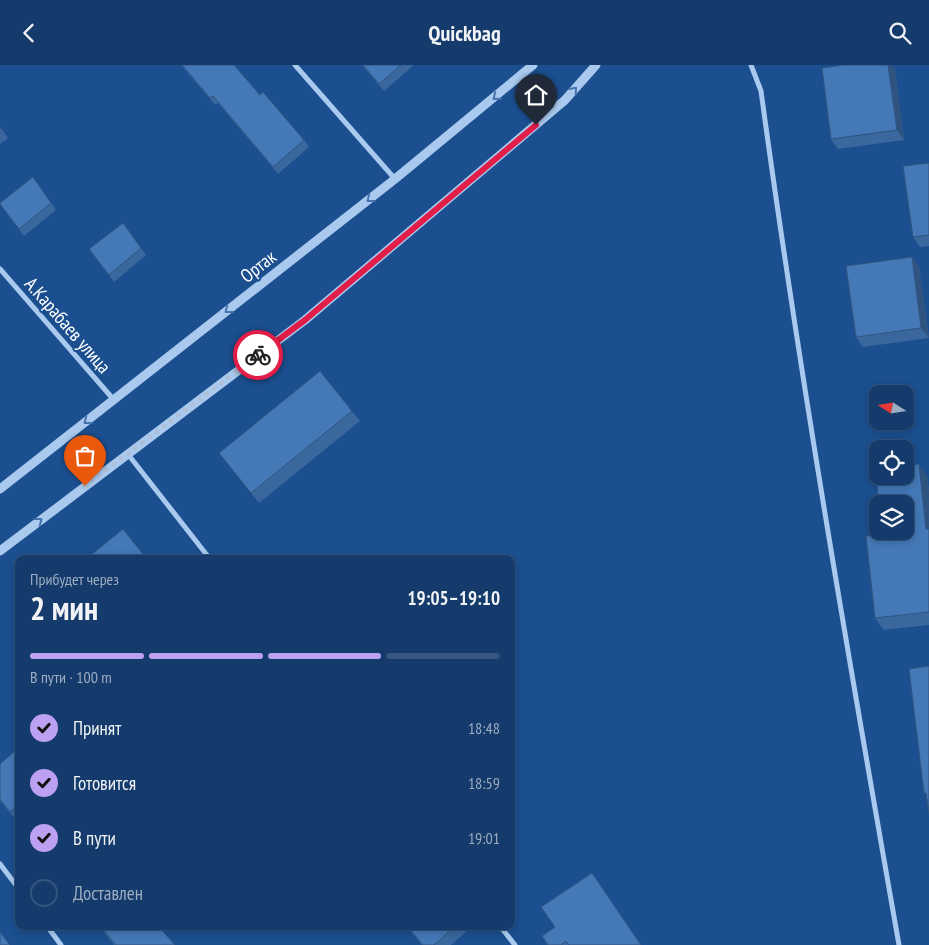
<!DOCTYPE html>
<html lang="ru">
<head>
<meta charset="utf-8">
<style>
	:root { --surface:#143b6b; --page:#1d4271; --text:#f1f3f6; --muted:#9dadc1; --line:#33557e; --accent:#bca0f2 }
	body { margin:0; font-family:"PT Sans Narrow",sans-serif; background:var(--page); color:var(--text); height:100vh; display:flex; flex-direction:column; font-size:19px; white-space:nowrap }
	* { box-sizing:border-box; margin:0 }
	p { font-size:16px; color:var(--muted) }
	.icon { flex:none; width:28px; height:28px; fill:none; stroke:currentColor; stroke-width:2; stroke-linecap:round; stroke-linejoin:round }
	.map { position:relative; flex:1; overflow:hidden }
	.side { position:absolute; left:15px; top:490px; width:500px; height:375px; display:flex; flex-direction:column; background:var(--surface); border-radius:10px; box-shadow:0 2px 8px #0003,0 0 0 1px var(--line) }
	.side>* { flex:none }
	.needle { width:32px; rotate:282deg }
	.fabs { position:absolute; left:869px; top:320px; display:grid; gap:10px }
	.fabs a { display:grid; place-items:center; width:45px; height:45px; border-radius:10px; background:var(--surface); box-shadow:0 2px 8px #0003,0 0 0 1px var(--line); font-size:25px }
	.pin { position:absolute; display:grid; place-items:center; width:42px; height:42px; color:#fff; margin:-51px -21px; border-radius:50% 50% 50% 0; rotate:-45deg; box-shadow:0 0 5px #0007 }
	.pin .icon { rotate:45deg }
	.courier { position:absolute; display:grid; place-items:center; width:50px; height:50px; margin:-25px; border:4px solid #e11d48; border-radius:50%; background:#fff; color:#222; box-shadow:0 1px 6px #0007 }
	.summary em { font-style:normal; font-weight:800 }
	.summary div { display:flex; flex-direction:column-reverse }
	.summary { display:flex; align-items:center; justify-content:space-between; height:85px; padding:0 15px }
	h1 { font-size:32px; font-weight:800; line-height:38px }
	.bar { display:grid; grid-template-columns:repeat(4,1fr); gap:8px 5px; align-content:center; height:60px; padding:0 15px }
	.bar i { height:6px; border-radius:4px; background:var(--line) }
	.bar .selected { background:var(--accent) }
	.bar p { grid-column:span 4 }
	ol { padding:0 15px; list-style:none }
	li { display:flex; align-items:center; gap:15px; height:55px }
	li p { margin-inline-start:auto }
	li .icon { padding:5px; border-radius:50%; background:var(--accent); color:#111; stroke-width:4 }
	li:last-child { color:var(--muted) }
	li i { width:28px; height:28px; border:2px solid var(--line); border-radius:50% }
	header { display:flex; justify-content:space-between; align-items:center; height:65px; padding:0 15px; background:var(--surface); font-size:22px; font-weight:800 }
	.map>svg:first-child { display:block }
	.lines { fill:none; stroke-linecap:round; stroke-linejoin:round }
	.minor { stroke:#a9c9ee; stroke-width:5 }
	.tertiary { stroke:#a9c9ee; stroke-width:9 }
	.wall { fill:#3a679d }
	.shaded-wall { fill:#305480 }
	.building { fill:#4478b7; stroke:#305480 }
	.oneway { stroke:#4674ac }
	.done { stroke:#afc1d8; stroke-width:5; stroke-dasharray:0 9 }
	.route { stroke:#e11d48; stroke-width:6 }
	.labels { text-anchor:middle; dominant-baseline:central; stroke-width:4; stroke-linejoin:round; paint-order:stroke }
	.street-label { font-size:19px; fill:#fff; stroke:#1b4f8f }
</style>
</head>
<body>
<header><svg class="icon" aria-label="back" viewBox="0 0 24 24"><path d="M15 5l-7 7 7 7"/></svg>Quickbag<svg class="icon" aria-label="search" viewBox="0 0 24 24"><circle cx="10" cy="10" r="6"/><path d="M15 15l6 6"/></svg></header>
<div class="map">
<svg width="929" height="880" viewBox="0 0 929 880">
	<rect width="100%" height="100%" fill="#1b4f8f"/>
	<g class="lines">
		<g class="minor">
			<path d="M295 0 395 114"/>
			<path d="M751 0 761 26C800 312 849 596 899 880"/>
			<path d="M0 204 114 335"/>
			<path d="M127 388 210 494"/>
			<path d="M0 799 19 824"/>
			<path d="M47 861 61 880"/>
			<path d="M500 861 515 880"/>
		</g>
		<g class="tertiary">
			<path d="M0 424 395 114 533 0"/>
			<path d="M0 486 305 255 565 35 596 0"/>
		</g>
	</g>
	<g class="wall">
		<path d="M181 0H234L260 30 304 75 309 82 278 109 218 38 215 40Z"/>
		<path d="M362 0H414L384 26Z"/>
		<path d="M895 4 904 75 838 84 831 74Z"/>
		<path d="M0 62 8 73 0 79Z"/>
		<path d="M929 98V181L920 182 913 172Z"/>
		<path d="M33 112 56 145 24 171 0 139Z"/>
		<path d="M123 158 146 190 114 217 89 184Z"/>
		<path d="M912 192 919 202 929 273 863 282 856 272Z"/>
		<path d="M352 346 360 356 259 438 219 388Z"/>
		<path d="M927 411 929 426V560L884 565 875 553 883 469Z"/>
		<path d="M19 689V751L15 754 0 736V699Z"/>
		<path d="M99 861H158L175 880H114Z"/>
		<path d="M406 861H465L468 865 451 880H422Z"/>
		<path d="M542 871 641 880H548Z"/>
	</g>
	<g class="shaded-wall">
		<path d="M888 0H892L895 4 904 75 897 65Z"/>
		<path d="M912 192 919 202 929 273 921 263Z"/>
		<path d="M919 399 927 411 929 426V468L926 464Z"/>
	</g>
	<g class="building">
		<path d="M182 0H234L260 30 263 27 304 75 273 102 213 31 210 33Z"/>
		<path d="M363 0H401L379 19Z"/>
		<path d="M843 0H888L897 65 831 74 822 3Z"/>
		<path d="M0 62 3 66 0 68Z"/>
		<path d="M929 98V170L913 172 903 101Z"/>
		<path d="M33 112 51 138 19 164 0 139V138Z"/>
		<path d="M123 158 141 183 109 210 89 184Z"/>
		<path d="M912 192 921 263 856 272 846 201Z"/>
		<path d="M320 306 352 346 251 428 219 388Z"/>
		<path d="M919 399 926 464H929V547L875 553 866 471 883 469 882 466H905V439H879L875 404H878V411H905V401Z"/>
		<path d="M123 464 147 494H86Z"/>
		<path d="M929 601V748L926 728H924L909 604Z"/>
		<path d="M16 685 19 689V739L10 747 0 734V699Z"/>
		<path d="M592 808 641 880H569L566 876 561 880H548L542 871 555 862 541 842Z"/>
		<path d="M100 861H158L175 880H116Z"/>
		<path d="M407 861H455L434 880H423Z"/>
		<path d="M0 867 10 880H0Z"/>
	</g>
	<defs><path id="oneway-chevron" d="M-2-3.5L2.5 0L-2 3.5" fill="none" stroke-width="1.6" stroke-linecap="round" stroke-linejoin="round" transform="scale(1.25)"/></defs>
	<g class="oneway">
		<use href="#oneway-chevron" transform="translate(574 25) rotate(-49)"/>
		<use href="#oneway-chevron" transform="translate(496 32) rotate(141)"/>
		<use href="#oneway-chevron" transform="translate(370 134) rotate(142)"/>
		<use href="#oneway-chevron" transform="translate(228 245) rotate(142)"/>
		<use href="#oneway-chevron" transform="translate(87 356) rotate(142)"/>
		<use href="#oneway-chevron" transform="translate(39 456) rotate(-38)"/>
	</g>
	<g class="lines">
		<path class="done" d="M85 421 258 290"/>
		<path class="route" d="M258 290 305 255 536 60"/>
	</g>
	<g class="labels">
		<g class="street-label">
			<text transform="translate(258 201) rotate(-38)">Ортак</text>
			<text transform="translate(68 260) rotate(49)">А.Карабаев улица</text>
		</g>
	</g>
</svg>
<div class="fabs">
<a><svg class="needle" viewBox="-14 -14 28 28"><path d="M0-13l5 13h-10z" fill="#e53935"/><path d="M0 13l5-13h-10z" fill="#9dadc1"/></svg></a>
<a><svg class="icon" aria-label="locate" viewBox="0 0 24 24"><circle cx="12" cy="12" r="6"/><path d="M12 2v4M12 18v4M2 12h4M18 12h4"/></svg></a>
<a><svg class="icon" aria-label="layers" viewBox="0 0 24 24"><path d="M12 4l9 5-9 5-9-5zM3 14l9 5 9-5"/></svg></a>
</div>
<div class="pin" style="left:85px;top:421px;background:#ea580c"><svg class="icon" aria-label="bag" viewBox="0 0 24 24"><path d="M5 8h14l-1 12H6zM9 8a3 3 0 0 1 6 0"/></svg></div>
<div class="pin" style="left:536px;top:60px;background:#1f2937"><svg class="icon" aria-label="home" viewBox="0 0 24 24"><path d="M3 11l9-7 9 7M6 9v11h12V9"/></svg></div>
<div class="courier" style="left:258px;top:290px"><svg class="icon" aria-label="bike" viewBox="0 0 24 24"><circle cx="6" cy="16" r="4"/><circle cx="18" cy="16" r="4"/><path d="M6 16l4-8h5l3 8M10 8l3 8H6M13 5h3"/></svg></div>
<section class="side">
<div class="summary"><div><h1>2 мин</h1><p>Прибудет через</p></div><em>19:05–19:10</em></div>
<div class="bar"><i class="selected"></i><i class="selected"></i><i class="selected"></i><i></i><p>В пути · 100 m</p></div>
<ol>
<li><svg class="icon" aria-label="check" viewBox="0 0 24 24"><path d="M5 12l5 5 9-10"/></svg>Принят<p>18:48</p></li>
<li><svg class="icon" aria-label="check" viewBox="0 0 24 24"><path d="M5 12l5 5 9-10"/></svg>Готовится<p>18:59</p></li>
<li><svg class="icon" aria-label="check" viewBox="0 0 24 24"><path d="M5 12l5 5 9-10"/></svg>В пути<p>19:01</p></li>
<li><i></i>Доставлен</li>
</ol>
</section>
</div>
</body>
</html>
